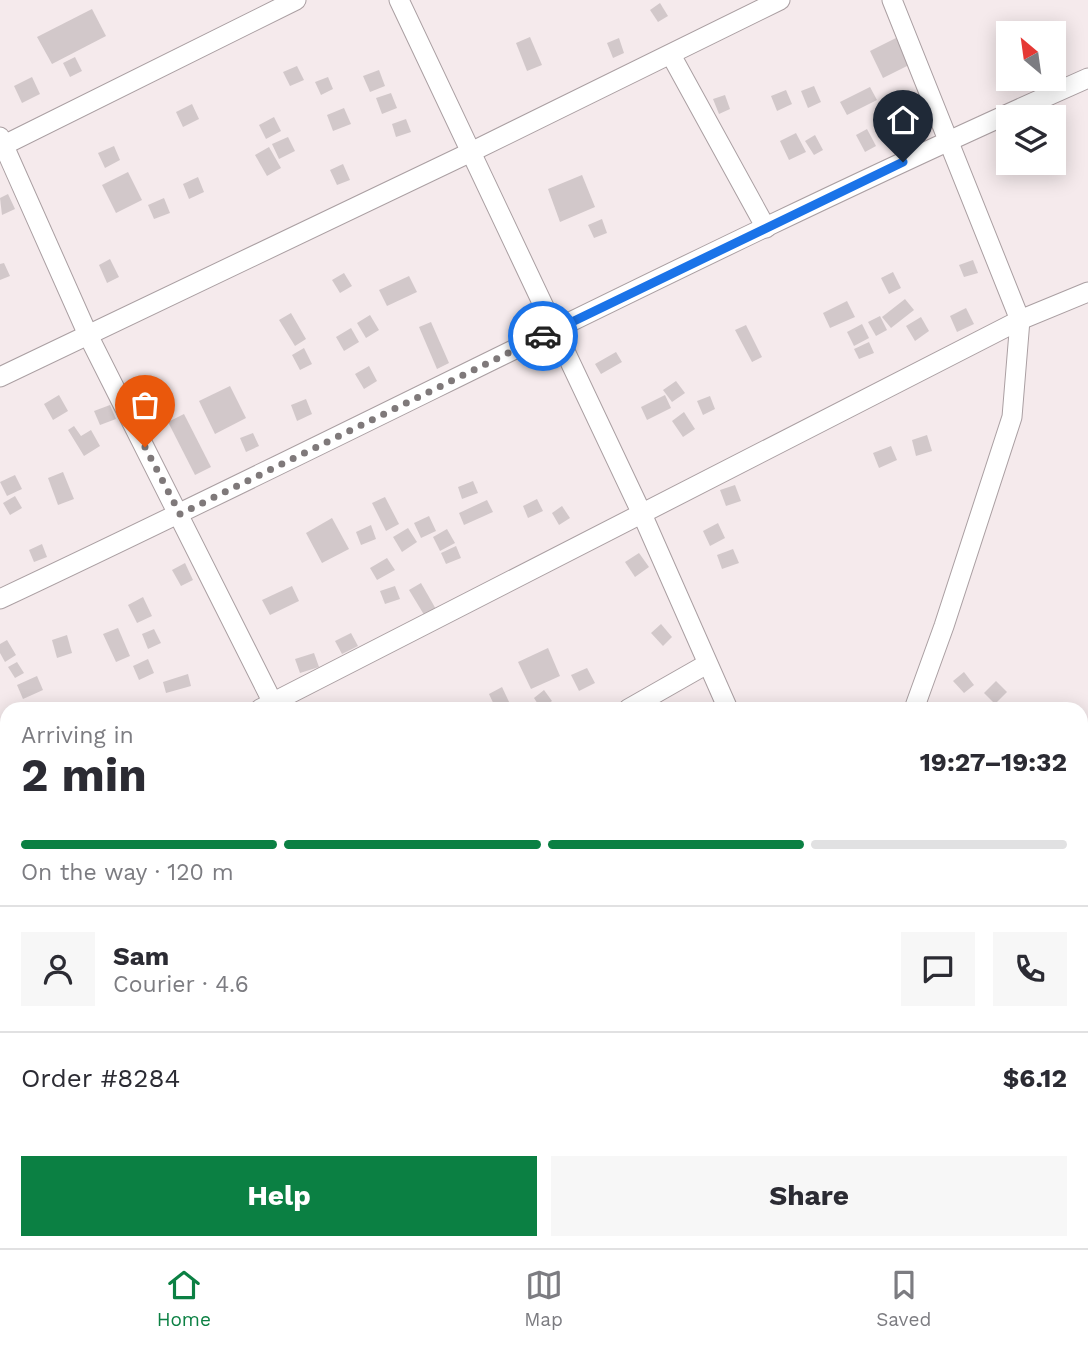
<!DOCTYPE html>
<html lang="en">
<head>
<meta charset="utf-8">
<style>
	:root { --surface:#fff; --page:#f7f7f7; --text:#2b2b33; --muted:#7c7c81; --line:#e1e1e2; --accent:#0b8043 }
	body { margin:0; font-family:"Work Sans",sans-serif; background:var(--page); color:var(--text); height:100vh; display:flex; flex-direction:column; font-size:26px; white-space:nowrap }
	* { box-sizing:border-box; margin:0 }
	p { font-size:23px; color:var(--muted) }
	.icon { flex:none; width:38px; height:38px; fill:none; stroke:currentColor; stroke-width:2; stroke-linecap:round; stroke-linejoin:round }
	.map { position:relative; flex:1; overflow:hidden }
	.details { position:absolute; left:0px; top:702px; width:1088px; height:548px; display:flex; flex-direction:column; background:var(--surface); border-radius:21px 21px 0 0; box-shadow:0 4px 18px #0003 }
	.details>* { flex:none }
	.needle { width:46px; rotate:331deg }
	.fabs { position:absolute; left:996px; top:21px; display:grid; gap:14px }
	.fabs a { display:grid; place-items:center; width:70px; height:70px; border-radius:0px; background:var(--surface); box-shadow:0 4px 18px #0003; font-size:35px }
	.pin { position:absolute; display:grid; place-items:center; width:60px; height:60px; color:#fff; margin:-72px -30px; border-radius:50% 50% 50% 0; rotate:-45deg; box-shadow:0 0 7px #0007 }
	.pin .icon { rotate:45deg }
	.courier { position:absolute; display:grid; place-items:center; width:70px; height:70px; margin:-35px; border:5px solid #1a73e8; border-radius:50%; background:#fff; color:#222; box-shadow:0 2px 9px #0007 }
	.head em { font-style:normal; font-weight:700 }
	.head div { display:flex; flex-direction:column-reverse }
	.head { display:flex; align-items:center; justify-content:space-between; height:119px; padding:0 21px }
	h1 { font-size:46px; font-weight:700; line-height:52px }
	.bar { display:grid; grid-template-columns:repeat(4,1fr); gap:10px 7px; align-content:center; height:84px; padding:0 21px }
	.bar i { height:9px; border-radius:5px; background:var(--line) }
	.bar .selected { background:var(--accent) }
	.bar p { grid-column:span 4 }
	.line { display:flex; align-items:center; gap:18px; padding:0 21px; border-top:2px solid var(--line) }
	.line div { flex:1 }
	.round { display:grid; place-items:center; flex:none; width:74px; height:74px; border-radius:0px; background:var(--page) }
	.action { display:flex; gap:14px; margin-top:auto; padding:14px 21px }
	.action a { flex:1; height:80px; border-radius:0px; background:var(--accent); color:#fff; font-size:28px; font-weight:700; line-height:80px; text-align:center }
	.action a+a { background:var(--page); color:var(--text) }
	.tabs { display:flex; justify-content:space-around; align-items:center; height:98px; border-top:2px solid var(--line); background:var(--surface); font-size:19px; color:var(--muted) }
	.tabs a { display:grid; justify-items:center; gap:4px }
	.tabs .selected { color:var(--accent) }
	.map>svg:first-child { display:block }
	.building { fill:#d2c8ca }
	.lines { fill:none; stroke-linecap:round; stroke-linejoin:round }
	.minor-casing { stroke:#aa9fa2; stroke-width:21 }
	.minor { stroke:#fff; stroke-width:19 }
	.done { stroke:#7f797a; stroke-width:7; stroke-dasharray:0 12.6 }
	.route { stroke:#1a73e8; stroke-width:9 }
</style>
</head>
<body>
<div class="map">
<svg width="1088" height="1248" viewBox="0 0 1088 1248">
	<rect width="100%" height="100%" fill="#f5eaec"/>
	<g class="building">
		<path d="M660 3 668 16 658 22 650 10Z"/>
		<path d="M92 9 106 36 52 64 37 37Z"/>
		<path d="M530 37 542 65 527 71 516 43Z"/>
		<path d="M619 38 624 53 613 58 607 43Z"/>
		<path d="M896 38 909 65 883 78 870 51Z"/>
		<path d="M75 57 82 71 70 77 63 63Z"/>
		<path d="M297 66 304 80 290 86 283 72Z"/>
		<path d="M379 70 385 86 370 92 363 76Z"/>
		<path d="M32 77 40 94 22 103 14 86Z"/>
		<path d="M328 77 333 89 321 95 315 82Z"/>
		<path d="M814 86 821 102 808 108 801 91Z"/>
		<path d="M870 87 877 100 847 115 840 102Z"/>
		<path d="M786 90 792 104 777 111 771 96Z"/>
		<path d="M391 93 397 108 382 114 376 98Z"/>
		<path d="M725 95 730 109 719 114 713 99Z"/>
		<path d="M192 104 199 119 183 127 176 112Z"/>
		<path d="M344 108 351 124 333 131 327 115Z"/>
		<path d="M274 117 281 131 266 139 259 125Z"/>
		<path d="M406 119 411 132 396 137 392 124Z"/>
		<path d="M867 129 876 146 865 152 856 135Z"/>
		<path d="M796 133 806 152 789 160 780 141Z"/>
		<path d="M815 135 823 150 814 155 805 141Z"/>
		<path d="M288 137 295 151 279 159 272 144Z"/>
		<path d="M114 146 120 160 105 168 98 153Z"/>
		<path d="M269 147 281 168 267 176 255 155Z"/>
		<path d="M343 164 350 180 337 185 330 170Z"/>
		<path d="M128 172 142 200 116 213 102 185Z"/>
		<path d="M582 175 595 207 560 222 548 189Z"/>
		<path d="M198 177 204 192 189 199 183 184Z"/>
		<path d="M8 194 15 209 2 215 0 198Z"/>
		<path d="M164 198 170 213 154 219 148 205Z"/>
		<path d="M602 219 607 233 594 238 588 225Z"/>
		<path d="M110 259 119 277 107 283 99 265Z"/>
		<path d="M973 260 978 273 964 277 959 265Z"/>
		<path d="M4 263 10 276 0 280V264Z"/>
		<path d="M893 272 901 288 889 294 881 278Z"/>
		<path d="M344 273 352 286 340 293 332 280Z"/>
		<path d="M409 276 417 292 387 306 379 290Z"/>
		<path d="M905 299 914 310 891 328 882 317Z"/>
		<path d="M847 301 855 317 830 328 823 313Z"/>
		<path d="M966 308 974 324 957 332 950 316Z"/>
		<path d="M291 313 306 339 295 346 279 320Z"/>
		<path d="M370 315 379 330 366 338 357 323Z"/>
		<path d="M880 316 887 330 876 336 868 322Z"/>
		<path d="M921 317 929 331 915 341 906 326Z"/>
		<path d="M431 322 449 363 437 369 419 327Z"/>
		<path d="M862 324 869 338 854 346 847 332Z"/>
		<path d="M746 325 762 357 752 362 735 330Z"/>
		<path d="M351 328 359 342 344 351 336 337Z"/>
		<path d="M869 342 874 353 859 359 854 349Z"/>
		<path d="M304 348 312 364 300 370 292 355Z"/>
		<path d="M616 352 622 362 601 374 595 364Z"/>
		<path d="M369 366 377 381 364 389 355 374Z"/>
		<path d="M676 381 685 393 672 402 663 390Z"/>
		<path d="M230 386 246 418 215 434 199 401Z"/>
		<path d="M59 395 68 411 53 420 44 404Z"/>
		<path d="M665 395 671 408 647 420 641 407Z"/>
		<path d="M710 396 715 409 703 415 697 401Z"/>
		<path d="M306 399 312 414 297 421 291 405Z"/>
		<path d="M110 405 116 419 100 425 94 411Z"/>
		<path d="M684 412 695 429 683 437 672 421Z"/>
		<path d="M184 414 211 467 195 475 168 422Z"/>
		<path d="M74 426 81 436 91 430 100 446 84 456 68 430Z"/>
		<path d="M253 433 259 446 246 452 240 438Z"/>
		<path d="M927 435 932 451 916 456 912 440Z"/>
		<path d="M891 446 897 460 879 468 873 453Z"/>
		<path d="M63 472 74 499 58 505 48 478Z"/>
		<path d="M15 475 22 489 7 496 0 482Z"/>
		<path d="M473 481 478 493 462 499 458 487Z"/>
		<path d="M735 485 741 501 726 506 720 490Z"/>
		<path d="M15 496 22 508 10 515 3 503Z"/>
		<path d="M385 497 399 524 386 531 372 503Z"/>
		<path d="M537 499 543 511 528 518 523 506Z"/>
		<path d="M487 500 493 512 464 525 459 513Z"/>
		<path d="M562 506 570 518 559 525 552 513Z"/>
		<path d="M429 516 436 531 421 538 414 523Z"/>
		<path d="M332 518 349 549 322 563 306 533Z"/>
		<path d="M718 523 725 538 710 546 703 531Z"/>
		<path d="M371 525 376 539 361 545 356 532Z"/>
		<path d="M408 528 417 542 402 552 393 537Z"/>
		<path d="M447 529 455 543 440 551 433 537Z"/>
		<path d="M42 544 47 557 34 562 29 550Z"/>
		<path d="M456 546 461 558 446 564 441 553Z"/>
		<path d="M733 549 739 563 722 569 717 555Z"/>
		<path d="M639 553 649 567 635 577 625 562Z"/>
		<path d="M387 558 395 570 377 580 370 568Z"/>
		<path d="M185 563 193 580 181 586 172 570Z"/>
		<path d="M421 583 437 611 426 618 409 590Z"/>
		<path d="M292 586 299 601 270 615 262 600Z"/>
		<path d="M395 586 400 599 385 604 380 591Z"/>
		<path d="M143 597 152 616 137 623 128 605Z"/>
		<path d="M661 624 672 637 663 646 651 633Z"/>
		<path d="M118 628 130 656 116 662 103 634Z"/>
		<path d="M154 629 161 643 148 649 142 634Z"/>
		<path d="M351 633 358 646 342 654 335 641Z"/>
		<path d="M67 635 72 653 57 658 52 640Z"/>
		<path d="M7 640 16 655 5 662 0 653V644Z"/>
		<path d="M548 648 560 676 531 689 518 662Z"/>
		<path d="M314 653 319 667 300 673 295 659Z"/>
		<path d="M148 659 154 673 139 680 133 666Z"/>
		<path d="M17 662 24 673 15 678 8 667Z"/>
		<path d="M587 668 595 683 579 691 571 675Z"/>
		<path d="M964 672 974 685 964 693 953 681Z"/>
		<path d="M188 674 191 686 166 693 163 682Z"/>
		<path d="M37 676 43 690 23 699 17 685Z"/>
		<path d="M996 681 1007 692 995 704 984 693Z"/>
		<path d="M502 687 510 704 496 709 489 694Z"/>
		<path d="M544 690 552 701 541 709 534 698Z"/>
		<path d="M7 750V771L0 774V753Z"/>
		<path d="M2 929 7 944 0 947V930Z"/>
		<path d="M340 1242H356L358 1247 342 1248Z"/>
		<path d="M764 1242H776L779 1248H764L762 1244Z"/>
	</g>
	<g class="lines">
		<g class="minor-casing">
			<g id="minor">
				<path d="M399 0 642 514 728 709"/>
				<path d="M892 0 1020 320 1012 417 944 626 914 709"/>
				<path d="M671 55 766 228"/>
				<path d="M0 137 88 335 276 709"/>
				<path d="M0 147 296 0"/>
				<path d="M0 377 471 152 780 0"/>
				<path d="M0 599C364 428 720 241 1088 78"/>
				<path d="M260 709 1020 320 1088 292"/>
				<path d="M628 709 707 664"/>
				<path d="M0 827 7 824"/>
				<path d="M0 1045 7 1041"/>
				<path d="M0 1174 7 1188"/>
				<path d="M530 1242 533 1248"/>
				<path d="M43 1248 54 1242"/>
				<path d="M501 1248 512 1242"/>
				<path d="M922 1248 932 1242"/>
			</g>
		</g>
		<use href="#minor" class="minor"/>
	</g>
	<g class="lines">
		<path class="done" d="M145 447 180 514 543 336"/>
		<path class="route" d="M543 336 903 162"/>
	</g>
</svg>
<div class="fabs">
<a><svg class="needle" viewBox="-14 -14 28 28"><path d="M0-13l5 13h-10z" fill="#e53935"/><path d="M0 13l5-13h-10z" fill="#7c7c81"/></svg></a>
<a><svg class="icon" aria-label="layers" viewBox="0 0 24 24"><path d="M12 4l9 5-9 5-9-5zM3 14l9 5 9-5"/></svg></a>
</div>
<div class="pin" style="left:145px;top:447px;background:#ea580c"><svg class="icon" aria-label="bag" viewBox="0 0 24 24"><path d="M5 8h14l-1 12H6zM9 8a3 3 0 0 1 6 0"/></svg></div>
<div class="pin" style="left:903px;top:162px;background:#1f2937"><svg class="icon" aria-label="home" viewBox="0 0 24 24"><path d="M3 11l9-7 9 7M6 9v11h12V9"/></svg></div>
<div class="courier" style="left:543px;top:336px"><svg class="icon" aria-label="car" viewBox="0 0 24 24"><path d="M5 17H2v-5l4-1 3-4h7l3 4 3 1v5h-3M9 17h6M6 11h13"/><circle cx="7" cy="17" r="2"/><circle cx="17" cy="17" r="2"/></svg></div>
<section class="details">
<div class="head"><div><h1>2 min</h1><p>Arriving in</p></div><em>19:27–19:32</em></div>
<div class="bar"><i class="selected"></i><i class="selected"></i><i class="selected"></i><i></i><p>On the way · 120 m</p></div>
<div class="line" style="height:126px"><a class="round"><svg class="icon" aria-label="person" viewBox="0 0 24 24"><circle cx="12" cy="8" r="4"/><path d="M4 21q1-7 8-7t8 7"/></svg></a><div><b>Sam</b><p>Courier · 4.6</p></div><a class="round"><svg class="icon" aria-label="chat" viewBox="0 0 24 24"><path d="M4 5h16v11H9l-5 4z"/></svg></a><a class="round"><svg class="icon" aria-label="phone" viewBox="0 0 24 24"><path d="M5 4h4l2 5-3 2q2 4 5 5l2-3 5 2v4C11 20 4 13 5 4z"/></svg></a></div>
<div class="line" style="height:91px"><div>Order #8284</div><b>$6.12</b></div>
<div class="action"><a>Help</a><a>Share</a></div>
</section>
</div>
<nav class="tabs">
<a class="selected"><svg class="icon" aria-label="home" viewBox="0 0 24 24"><path d="M3 11l9-7 9 7M6 9v11h12V9"/></svg>Home</a>
<a><svg class="icon" aria-label="map" viewBox="0 0 24 24"><path d="M3 6l6-2 6 2 6-2v14l-6 2-6-2-6 2zM9 4v14M15 6v14"/></svg>Map</a>
<a><svg class="icon" aria-label="saved" viewBox="0 0 24 24"><path d="M7 4h10v16l-5-4-5 4z"/></svg>Saved</a>
</nav>
</body>
</html>
